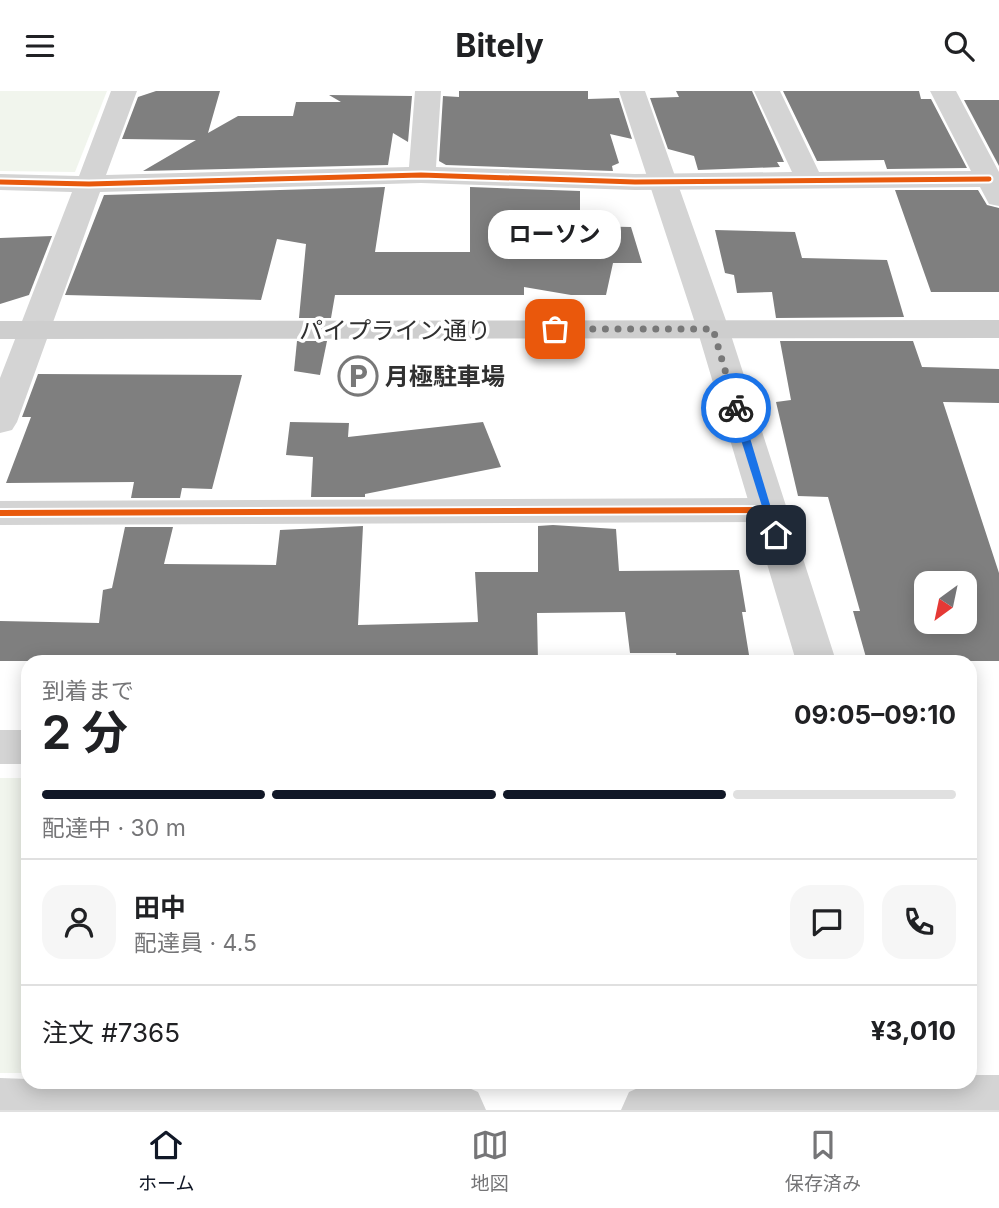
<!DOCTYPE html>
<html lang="ja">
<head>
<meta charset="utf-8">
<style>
	:root { --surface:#fff; --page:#f6f6f6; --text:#202124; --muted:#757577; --line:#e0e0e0; --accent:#111827 }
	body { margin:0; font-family:Inter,"Noto Sans JP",sans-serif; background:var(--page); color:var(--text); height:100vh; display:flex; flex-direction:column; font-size:26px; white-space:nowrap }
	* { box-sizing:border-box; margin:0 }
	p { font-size:23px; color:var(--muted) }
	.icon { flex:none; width:38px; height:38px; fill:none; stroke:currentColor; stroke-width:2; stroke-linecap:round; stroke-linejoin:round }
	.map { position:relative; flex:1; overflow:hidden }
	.panel { position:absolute; left:21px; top:564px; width:956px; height:434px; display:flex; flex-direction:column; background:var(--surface); border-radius:21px; box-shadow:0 4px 18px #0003 }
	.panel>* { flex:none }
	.needle { width:46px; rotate:213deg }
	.tools { position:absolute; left:914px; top:480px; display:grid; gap:14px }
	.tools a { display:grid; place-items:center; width:63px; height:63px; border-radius:14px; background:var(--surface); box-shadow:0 4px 18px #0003; font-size:35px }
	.pin { position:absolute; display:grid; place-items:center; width:60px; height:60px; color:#fff; margin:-30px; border-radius:14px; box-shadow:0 4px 10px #0006 }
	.courier { position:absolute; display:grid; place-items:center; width:70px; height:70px; margin:-35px; border:5px solid #1a73e8; border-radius:50%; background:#fff; color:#222; box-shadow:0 2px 9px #0007 }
	.bubble { position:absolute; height:49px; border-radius:21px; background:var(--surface); box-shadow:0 4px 18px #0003; font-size:23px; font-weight:700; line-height:49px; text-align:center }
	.overview em { font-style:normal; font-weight:700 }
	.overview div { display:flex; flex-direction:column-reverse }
	.overview { display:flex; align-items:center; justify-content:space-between; height:119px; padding:0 21px }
	h1 { font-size:46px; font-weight:700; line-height:52px }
	.bar { display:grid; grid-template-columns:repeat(4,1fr); gap:10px 7px; align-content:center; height:84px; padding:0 21px }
	.bar i { height:9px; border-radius:5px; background:var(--line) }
	.bar .current { background:var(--accent) }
	.bar p { grid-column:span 4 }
	.line { display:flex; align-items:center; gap:18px; padding:0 21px; border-top:2px solid var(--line) }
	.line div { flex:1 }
	.round { display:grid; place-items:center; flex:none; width:74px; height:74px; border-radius:21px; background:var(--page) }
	header { display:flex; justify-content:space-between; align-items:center; height:91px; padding:0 21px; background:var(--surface); font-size:32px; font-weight:700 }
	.tabs { display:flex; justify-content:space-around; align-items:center; height:98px; border-top:2px solid var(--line); background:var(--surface); font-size:19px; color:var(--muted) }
	.tabs a { display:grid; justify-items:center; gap:4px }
	.tabs .current { color:var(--accent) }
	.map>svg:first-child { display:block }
	.green { fill:#f1f5ed }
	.building { fill:#7f7f7f; fill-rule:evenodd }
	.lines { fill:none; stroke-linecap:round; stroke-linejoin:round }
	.minor { fill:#d4d4d4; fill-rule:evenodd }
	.tertiary { fill:#d4d4d4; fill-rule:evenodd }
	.secondary { fill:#cecece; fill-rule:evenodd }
	.cycleway-far1-casing { stroke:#fff; stroke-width:9 }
	.cycleway-casing { stroke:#fff; stroke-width:10 }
	.cycleway-far1 { stroke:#e8590c; stroke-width:5 }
	.cycleway { stroke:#e8590c; stroke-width:6 }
	.route { fill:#1a73e8 }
	.done { stroke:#787878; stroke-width:7; stroke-dasharray:0 12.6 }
	.labels { text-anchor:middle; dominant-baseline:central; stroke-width:7; stroke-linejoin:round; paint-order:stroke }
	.street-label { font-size:24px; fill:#303030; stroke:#fff }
	.poi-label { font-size:24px; font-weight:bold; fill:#303030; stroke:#fff; text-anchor:start }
</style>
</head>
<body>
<header><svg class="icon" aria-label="menu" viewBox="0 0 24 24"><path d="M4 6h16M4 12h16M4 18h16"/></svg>Bitely<svg class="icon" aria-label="search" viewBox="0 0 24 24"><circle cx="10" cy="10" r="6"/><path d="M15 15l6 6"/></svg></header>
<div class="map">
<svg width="999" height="1019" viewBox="0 0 999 1019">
	<rect width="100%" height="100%" fill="#fff"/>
	<g class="green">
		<path d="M0 0H107L75 81 0 80Z"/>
		<rect x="0" y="687" width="28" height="295"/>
	</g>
	<g class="building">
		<path d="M156 0H220L208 42 238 25H293L296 11H341L329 4 412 5 408 51 393 42 388 74 143 80 196 49 122 48 138 6Z"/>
		<path d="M459 0H588V8L619 7 632 48 610 43 619 72 612 75 613 80 446 74 439 70 443 5 459 6Z"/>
		<path d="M676 0H752L784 71H777L780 76 698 79 694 65 668 58 650 7 679 6Z"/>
		<path d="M783 0H919L921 8H931L967 77 887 78 884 69 817 70Z"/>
		<path d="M964 9H999V75Z"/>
		<path d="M385 96 375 161H470V96L580 100V135L631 136 642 172H613L606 204H571L524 196V204H335L331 227H299L306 153 277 148 261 209 65 204 104 104Z"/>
		<path d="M895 99H978L987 114 999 117V201H931Z"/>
		<path d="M715 139 795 141 802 167 887 169 904 226 776 227 772 201 737 202 734 184 725 182Z"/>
		<path d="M52 145 29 204 0 213V147Z"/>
		<path d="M297 250H327L320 284 294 280Z"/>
		<path d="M780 250H913L922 276 999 278V312L943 311 999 482V570H867L853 520H860L828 406 798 405 776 311 791 309ZM926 492H964V530H926Z"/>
		<path d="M38 283 242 284 212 398 182 397 180 407H131L134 391 6 392 31 326H22Z"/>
		<path d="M290 331 349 332 348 346 483 331 501 376 365 403V406H311L313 366 286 364Z"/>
		<path d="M553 434 616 438 619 480 739 479 746 521H742L750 570H677L676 562H630L625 521 537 522 538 570H0V530L99 532 103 499 112 497 125 436H173L164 473 276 474 280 439 363 435 358 534 478 531 475 481H538V435Z"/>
	</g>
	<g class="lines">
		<g class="minor">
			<path d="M111 0H137L106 84 409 76 415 0H441L436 76 635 83 792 81 754 0H780L819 81 971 80 930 0H956L999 81V115L989 113 980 96 635 99 421 92 100 101 17 331 12 339 0 342V287L72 101 0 99V83L79 85Z"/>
			<path d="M768 407 781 410 786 419 781 428 768 431 0 434V410Z"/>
			<rect x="0" y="639" width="28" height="34"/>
			<path d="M970 984H999V1019H621L629 1001 647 993 970 990Z"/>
			<path d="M0 987 28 988V990L460 993 478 1001 486 1019H0Z"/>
		</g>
		<g class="tertiary">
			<path d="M619 0H645L729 238 836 570H796L697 238Z"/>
			<path d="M970 978 984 1019H932L924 990H970Z"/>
		</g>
		<path class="secondary" d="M999 229V247L0 248V230Z"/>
		<g class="cycleway-far1-casing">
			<path id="cycleway-far1" d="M0 91 89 93 421 84 635 91 989 88"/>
		</g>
		<g class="cycleway-casing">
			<path id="cycleway" d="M0 422 768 419"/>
		</g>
		<use href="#cycleway-far1" class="cycleway-far1"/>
		<use href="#cycleway" class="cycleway"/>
	</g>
	<path class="route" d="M736 314 741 317 780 447 771 444 731 317Z"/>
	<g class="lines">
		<path class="done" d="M555 238H713L736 317"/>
	</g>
	<defs>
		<g id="parking-ring" transform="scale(2.0125)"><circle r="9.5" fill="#fff" stroke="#787878" stroke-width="1.5"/><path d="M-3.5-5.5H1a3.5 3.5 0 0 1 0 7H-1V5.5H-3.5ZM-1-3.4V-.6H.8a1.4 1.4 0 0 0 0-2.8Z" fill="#787878"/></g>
	</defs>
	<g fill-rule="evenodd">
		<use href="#parking-ring" x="358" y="285"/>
	</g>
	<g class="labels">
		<g class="street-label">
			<text x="395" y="239">パイプライン通り</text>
		</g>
		<g class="poi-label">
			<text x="385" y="285">月極駐車場</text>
		</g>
	</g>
</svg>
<div class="tools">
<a><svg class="needle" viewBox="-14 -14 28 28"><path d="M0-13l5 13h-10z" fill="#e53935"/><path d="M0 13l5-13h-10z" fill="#757577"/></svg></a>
</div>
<div class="pin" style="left:555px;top:238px;background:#ea580c"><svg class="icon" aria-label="bag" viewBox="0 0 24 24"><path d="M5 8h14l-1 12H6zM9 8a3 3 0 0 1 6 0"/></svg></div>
<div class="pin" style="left:776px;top:444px;background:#1f2937"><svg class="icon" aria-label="home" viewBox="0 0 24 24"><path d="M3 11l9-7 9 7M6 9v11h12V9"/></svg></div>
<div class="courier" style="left:736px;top:317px"><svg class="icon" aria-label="bike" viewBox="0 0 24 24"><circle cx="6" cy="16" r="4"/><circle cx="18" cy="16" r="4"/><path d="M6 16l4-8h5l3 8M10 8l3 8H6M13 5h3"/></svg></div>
<div class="bubble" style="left:488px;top:119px;width:133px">ローソン</div>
<section class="panel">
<div class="overview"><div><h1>2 分</h1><p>到着まで</p></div><em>09:05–09:10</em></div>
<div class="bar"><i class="current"></i><i class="current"></i><i class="current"></i><i></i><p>配達中 · 30 m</p></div>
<div class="line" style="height:126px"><a class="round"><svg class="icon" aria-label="person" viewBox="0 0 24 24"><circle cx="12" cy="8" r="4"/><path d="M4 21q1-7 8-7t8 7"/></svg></a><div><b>田中</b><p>配達員 · 4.5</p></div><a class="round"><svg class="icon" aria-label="chat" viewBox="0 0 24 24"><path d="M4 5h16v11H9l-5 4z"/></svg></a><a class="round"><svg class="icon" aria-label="phone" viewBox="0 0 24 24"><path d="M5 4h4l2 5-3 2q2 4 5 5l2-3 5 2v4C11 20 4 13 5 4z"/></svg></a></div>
<div class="line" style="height:91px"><div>注文 #7365</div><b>¥3,010</b></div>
</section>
</div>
<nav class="tabs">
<a class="current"><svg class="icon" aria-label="home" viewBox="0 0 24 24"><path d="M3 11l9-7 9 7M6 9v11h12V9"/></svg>ホーム</a>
<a><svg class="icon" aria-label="map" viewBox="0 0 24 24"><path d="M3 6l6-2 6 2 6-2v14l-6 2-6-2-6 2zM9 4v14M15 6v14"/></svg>地図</a>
<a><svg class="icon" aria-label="saved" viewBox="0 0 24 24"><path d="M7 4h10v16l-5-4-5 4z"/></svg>保存済み</a>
</nav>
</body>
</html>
